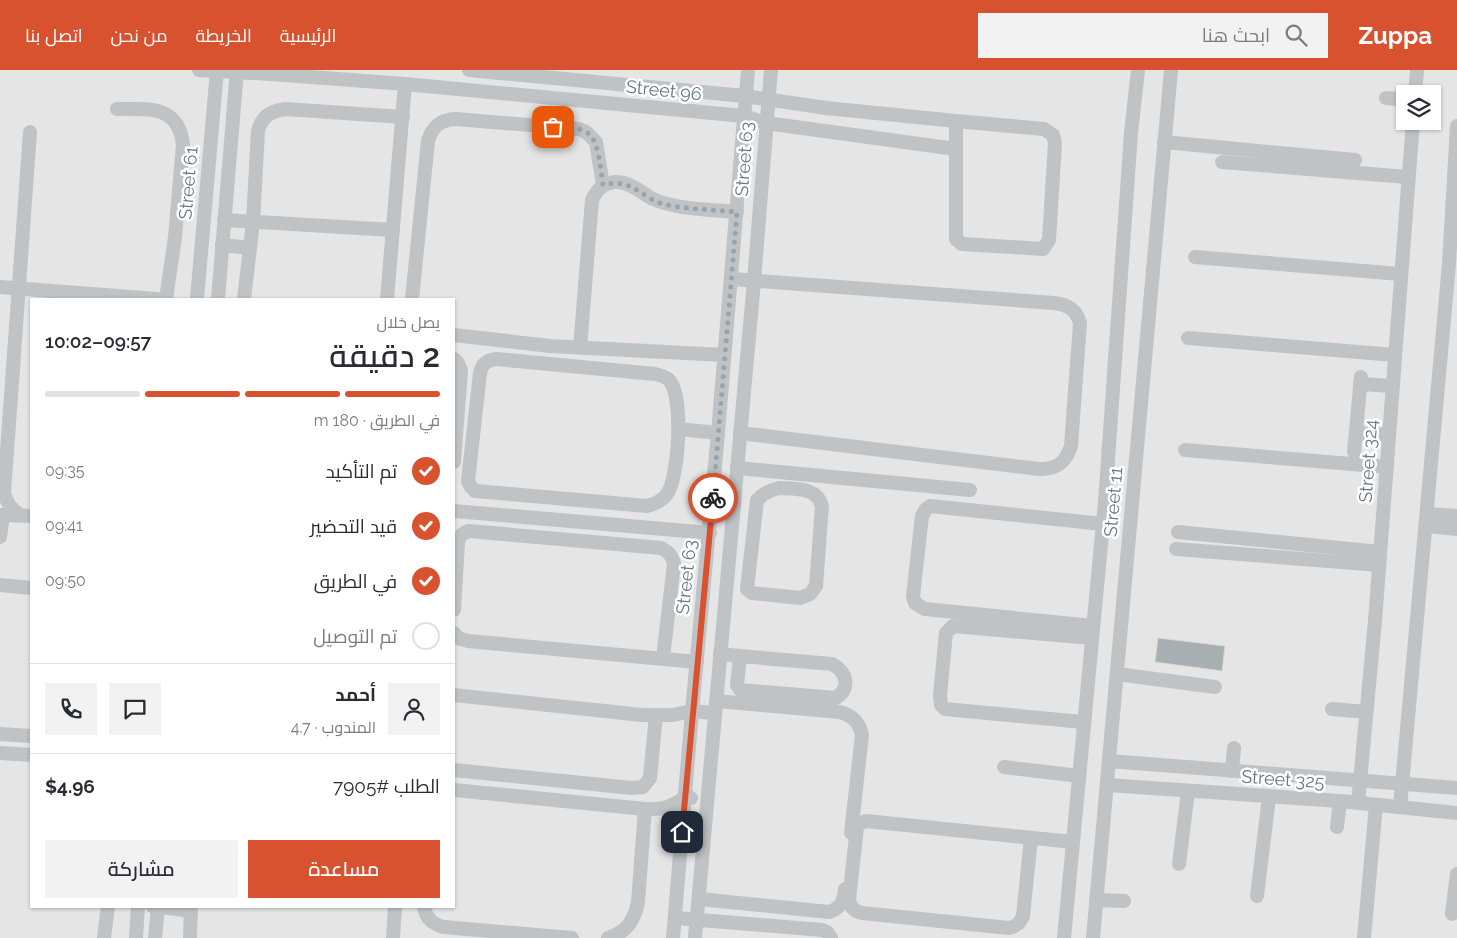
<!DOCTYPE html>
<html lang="ar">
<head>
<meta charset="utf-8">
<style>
	:root { --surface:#fff; --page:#f2f2f3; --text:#2b2b33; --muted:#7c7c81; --line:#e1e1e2; --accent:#d95230 }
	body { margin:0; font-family:Raleway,Cairo,sans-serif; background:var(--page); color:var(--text); direction:rtl; height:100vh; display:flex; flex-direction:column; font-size:19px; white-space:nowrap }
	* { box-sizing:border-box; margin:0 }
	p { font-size:16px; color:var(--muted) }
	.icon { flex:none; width:28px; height:28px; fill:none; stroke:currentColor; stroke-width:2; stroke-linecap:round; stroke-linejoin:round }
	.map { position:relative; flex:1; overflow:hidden; direction:ltr }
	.drawer { position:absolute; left:30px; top:228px; width:425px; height:610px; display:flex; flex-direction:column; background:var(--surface); border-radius:0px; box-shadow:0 1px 4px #0004; direction:rtl }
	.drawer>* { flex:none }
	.tools { position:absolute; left:1396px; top:15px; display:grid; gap:10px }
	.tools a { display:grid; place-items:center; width:45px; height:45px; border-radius:0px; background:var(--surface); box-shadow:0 1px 4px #0004; font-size:25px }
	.pin { position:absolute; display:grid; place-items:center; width:42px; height:42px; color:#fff; margin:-21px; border-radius:10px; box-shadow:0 2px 8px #0006 }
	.courier { position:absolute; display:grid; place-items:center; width:50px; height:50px; margin:-25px; border:4px solid #d95230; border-radius:50%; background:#fff; color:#222; box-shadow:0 1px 6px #0007 }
	.head em { font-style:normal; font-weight:600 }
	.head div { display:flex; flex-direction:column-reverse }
	.head { display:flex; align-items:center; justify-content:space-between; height:85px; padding:0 15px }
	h1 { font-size:32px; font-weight:600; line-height:38px }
	.bar { display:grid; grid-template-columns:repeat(4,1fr); gap:8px 5px; align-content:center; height:60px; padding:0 15px }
	.bar i { height:6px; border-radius:4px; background:var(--line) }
	.bar .selected { background:var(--accent) }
	.bar p { grid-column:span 4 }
	.line { display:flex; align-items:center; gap:12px; padding:0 15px; border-top:1px solid var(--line) }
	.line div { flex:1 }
	.round { display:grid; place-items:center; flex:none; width:52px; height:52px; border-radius:0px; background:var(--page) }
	ol { padding:0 15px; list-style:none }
	li { display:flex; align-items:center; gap:15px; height:55px }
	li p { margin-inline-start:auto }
	li .icon { padding:5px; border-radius:50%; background:var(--accent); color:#fff; stroke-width:4 }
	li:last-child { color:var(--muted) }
	li i { width:28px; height:28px; border:2px solid var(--line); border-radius:50% }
	.cta { display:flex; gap:10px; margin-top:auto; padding:10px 15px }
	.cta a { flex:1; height:58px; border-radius:0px; background:var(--accent); color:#fff; font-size:20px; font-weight:600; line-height:58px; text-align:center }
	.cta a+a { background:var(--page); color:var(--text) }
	header { display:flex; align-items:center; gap:30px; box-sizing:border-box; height:70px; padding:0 25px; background:var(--accent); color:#fff }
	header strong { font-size:24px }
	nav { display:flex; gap:28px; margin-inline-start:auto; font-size:18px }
	.search { width:350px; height:45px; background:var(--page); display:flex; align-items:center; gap:12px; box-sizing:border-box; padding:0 18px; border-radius:0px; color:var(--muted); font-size:19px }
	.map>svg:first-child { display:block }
	.built { fill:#e4e5e4; fill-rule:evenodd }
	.building { fill:#a7afb3; stroke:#d7d7d5 }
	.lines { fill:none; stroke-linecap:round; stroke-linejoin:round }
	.minor { stroke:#bfc3c6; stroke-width:14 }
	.done { stroke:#99a3aa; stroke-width:5; stroke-dasharray:0 9 }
	.route { stroke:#d95230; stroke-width:6 }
	.labels { text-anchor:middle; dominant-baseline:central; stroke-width:5; stroke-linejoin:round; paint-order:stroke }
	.street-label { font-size:18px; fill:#677782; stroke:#fff }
</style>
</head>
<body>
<header>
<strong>Zuppa</strong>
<div class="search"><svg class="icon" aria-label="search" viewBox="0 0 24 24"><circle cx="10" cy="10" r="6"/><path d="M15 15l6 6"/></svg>ابحث هنا</div>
<nav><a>الرئيسية</a><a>الخريطة</a><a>من نحن</a><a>اتصل بنا</a></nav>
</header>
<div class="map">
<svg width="1457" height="868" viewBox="0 0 1457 868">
	<rect width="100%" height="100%" fill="#f6f6f3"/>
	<path class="built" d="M0 0H1457V868H0ZM1405 24H1432V51H1405ZM31 229H454V836H31Z"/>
	<path class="building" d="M1158 568 1225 576 1222 601 1155 592Z"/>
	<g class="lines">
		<g class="minor">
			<path d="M199 0 271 4 405 14 744 46 766 53 956 79"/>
			<path d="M469 0 745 26 826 38 956 51"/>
			<path d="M1415 24 1417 0"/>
			<path d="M1386 28 1405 30"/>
			<path d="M117 39C149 39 179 35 183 75L175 167 166 229"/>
			<path d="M956 51 1044 59 1053 65 1055 73 1049 170 1043 179 962 174 956 169Z"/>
			<path d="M1164 72 1355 90"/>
			<path d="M1222 92 1407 107"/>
			<path d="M224 150 393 160"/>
			<path d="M222 175 250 178"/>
			<path d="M1195 187 1400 204"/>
			<path d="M732 209 1054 233C1068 235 1076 239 1080 253L1071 376C1066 392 1057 400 1039 399L740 363"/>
			<path d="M0 217 157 229"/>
			<path d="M197 229 217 0"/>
			<path d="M218 229 237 0"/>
			<path d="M244 229 253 152 258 61C262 46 271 41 285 39L403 47"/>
			<path d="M387 229 405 14"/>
			<path d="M412 229 428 71C432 57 440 50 455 49L579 59 586 62 596 72 603 115"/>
			<path d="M454 265 550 276 724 285"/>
			<path d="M1188 268 1395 285"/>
			<path d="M580 278 592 130C597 120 603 113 615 112 629 111 642 123 653 129 677 140 711 139 737 142"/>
			<path d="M454 289 458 293 461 301 454 392"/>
			<path d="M496 289 655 304C660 305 665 306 669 310 684 326 679 407 667 424 662 431 655 434 647 436L475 421 471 417 468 411 480 303C482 294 487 290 496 289Z"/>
			<path d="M1360 314 1392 316"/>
			<path d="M679 359 718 363"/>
			<path d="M1356 363 1389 365"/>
			<path d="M1185 380 1387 397"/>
			<path d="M1354 382 1361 307"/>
			<path d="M737 398 970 420"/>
			<path d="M779 418C796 419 817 417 822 436L816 516 810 524 800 528 752 523 747 519 757 430C764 423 770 420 779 418Z"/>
			<path d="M454 441 710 463"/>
			<path d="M1427 444 1457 446"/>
			<path d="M0 445 31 446"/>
			<path d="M20 445C11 439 7 433 4 423L30 62"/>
			<path d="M1426 456 1457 459"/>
			<path d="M1178 462 1380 482"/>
			<path d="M0 467 3 445"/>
			<path d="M1176 479 1379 495"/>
			<path d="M0 515 31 518"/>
			<path d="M454 540 458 472C460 466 462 463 469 461L661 478C669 482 672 486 674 494L663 588"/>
			<path d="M1093 556 925 539 915 533 913 526 922 446 926 439 930 436 1103 454"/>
			<path d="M454 563 458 568 468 571 697 592"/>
			<path d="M720 584 740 586 737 615 740 620 836 628C851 618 847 602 832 594L740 586"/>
			<path d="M1117 604 1215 617"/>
			<path d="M454 625 642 645H673L692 641 714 643"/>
			<path d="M716 631 840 642C853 646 859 652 862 665L851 763"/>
			<path d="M1332 639 1366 642"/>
			<path d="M1083 652 945 639 941 635 940 625 946 563 953 556 1092 568"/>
			<path d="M0 664 31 666"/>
			<path d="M0 683 31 685"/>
			<path d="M1109 691 1457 718"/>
			<path d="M1004 697 1079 706"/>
			<path d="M454 700 632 718 643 717 650 708 656 645"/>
			<path d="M1232 701 1234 678"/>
			<path d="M1107 715 1340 731 1457 743"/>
			<path d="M454 720 645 739C661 740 673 737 685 727L691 728"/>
			<path d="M1358 733 1375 551 1413 51"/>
			<path d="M1400 737 1449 194 1457 56"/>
			<path d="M1337 757 1340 731"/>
			<path d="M1031 768 1023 846C1020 853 1017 856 1009 858L862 843C854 841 851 838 849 830L857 757 861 753 866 751 1073 772"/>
			<path d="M1179 794 1188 721"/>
			<path d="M1257 826 1269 727"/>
			<path d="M699 829 829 842C841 838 844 831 845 819"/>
			<path d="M1096 830 1124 831"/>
			<path d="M152 836 191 841"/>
			<path d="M424 836C425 848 433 854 443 857L572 868"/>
			<path d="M1452 844 1457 804"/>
			<path d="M676 848 822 860 827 862 831 868"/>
			<path d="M104 868 108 836"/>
			<path d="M136 868 138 836"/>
			<path d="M155 868 158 836"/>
			<path d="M190 868 191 836"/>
			<path d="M393 868 395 836"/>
			<path d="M608 868C626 863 635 849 638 832L645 739"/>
			<path d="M673 868 692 641 718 363 748 0"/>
			<path d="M695 868 754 211 771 0"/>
			<path d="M1064 868 1105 432 1131 63 1138 0"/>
			<path d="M1093 868 1171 0"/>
			<path d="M1364 868 1376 735"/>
		</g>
	</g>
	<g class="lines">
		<path class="done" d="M553 57C563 58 576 57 585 61 600 68 600 100 603 115 635 107 641 130 667 135 690 139 714 140 737 142L713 428"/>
		<path class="route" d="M682 762 713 428"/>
	</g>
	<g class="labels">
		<g class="street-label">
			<text transform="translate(664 20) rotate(6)">Street 96</text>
			<text transform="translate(744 89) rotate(-86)">Street 63</text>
			<text transform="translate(188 113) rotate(-85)">Street 61</text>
			<text transform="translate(1368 391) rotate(-86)">Street 324</text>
			<text transform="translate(1113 432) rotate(-85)">Street 11</text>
			<text transform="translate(686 507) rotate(-84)">Street 63</text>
			<text transform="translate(1283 709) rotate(4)">Street 325</text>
		</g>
	</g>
</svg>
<div class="tools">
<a><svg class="icon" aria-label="layers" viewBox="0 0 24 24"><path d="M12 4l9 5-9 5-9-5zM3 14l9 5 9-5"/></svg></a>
</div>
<div class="pin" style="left:553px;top:57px;background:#ea580c"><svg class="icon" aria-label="bag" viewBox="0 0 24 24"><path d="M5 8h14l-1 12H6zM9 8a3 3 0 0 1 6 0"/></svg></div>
<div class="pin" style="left:682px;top:762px;background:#1f2937"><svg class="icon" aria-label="home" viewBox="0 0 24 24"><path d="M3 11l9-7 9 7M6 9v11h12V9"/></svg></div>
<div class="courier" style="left:713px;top:428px"><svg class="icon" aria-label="bike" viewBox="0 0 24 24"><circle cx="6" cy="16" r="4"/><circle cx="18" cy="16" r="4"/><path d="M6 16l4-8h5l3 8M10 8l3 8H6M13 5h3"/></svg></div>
<section class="drawer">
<div class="head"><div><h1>2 دقيقة</h1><p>يصل خلال</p></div><em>09:57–10:02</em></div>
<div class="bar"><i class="selected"></i><i class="selected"></i><i class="selected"></i><i></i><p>في الطريق · 180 m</p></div>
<ol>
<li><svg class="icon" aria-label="check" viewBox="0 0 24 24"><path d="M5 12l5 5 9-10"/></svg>تم التأكيد<p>09:35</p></li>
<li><svg class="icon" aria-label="check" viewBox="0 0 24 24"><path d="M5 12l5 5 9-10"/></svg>قيد التحضير<p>09:41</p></li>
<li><svg class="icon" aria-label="check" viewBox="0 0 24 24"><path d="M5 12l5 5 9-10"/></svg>في الطريق<p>09:50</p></li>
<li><i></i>تم التوصيل</li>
</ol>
<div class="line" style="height:90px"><a class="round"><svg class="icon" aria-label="person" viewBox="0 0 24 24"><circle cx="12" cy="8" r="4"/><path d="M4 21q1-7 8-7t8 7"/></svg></a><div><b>أحمد</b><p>المندوب · 4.7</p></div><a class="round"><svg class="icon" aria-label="chat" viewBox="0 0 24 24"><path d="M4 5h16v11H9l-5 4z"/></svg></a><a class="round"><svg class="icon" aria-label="phone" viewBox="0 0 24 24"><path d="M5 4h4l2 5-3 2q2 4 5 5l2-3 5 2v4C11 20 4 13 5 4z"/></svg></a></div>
<div class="line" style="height:65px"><div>الطلب #7905</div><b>$4.96</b></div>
<div class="cta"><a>مساعدة</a><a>مشاركة</a></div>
</section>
</div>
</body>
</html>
